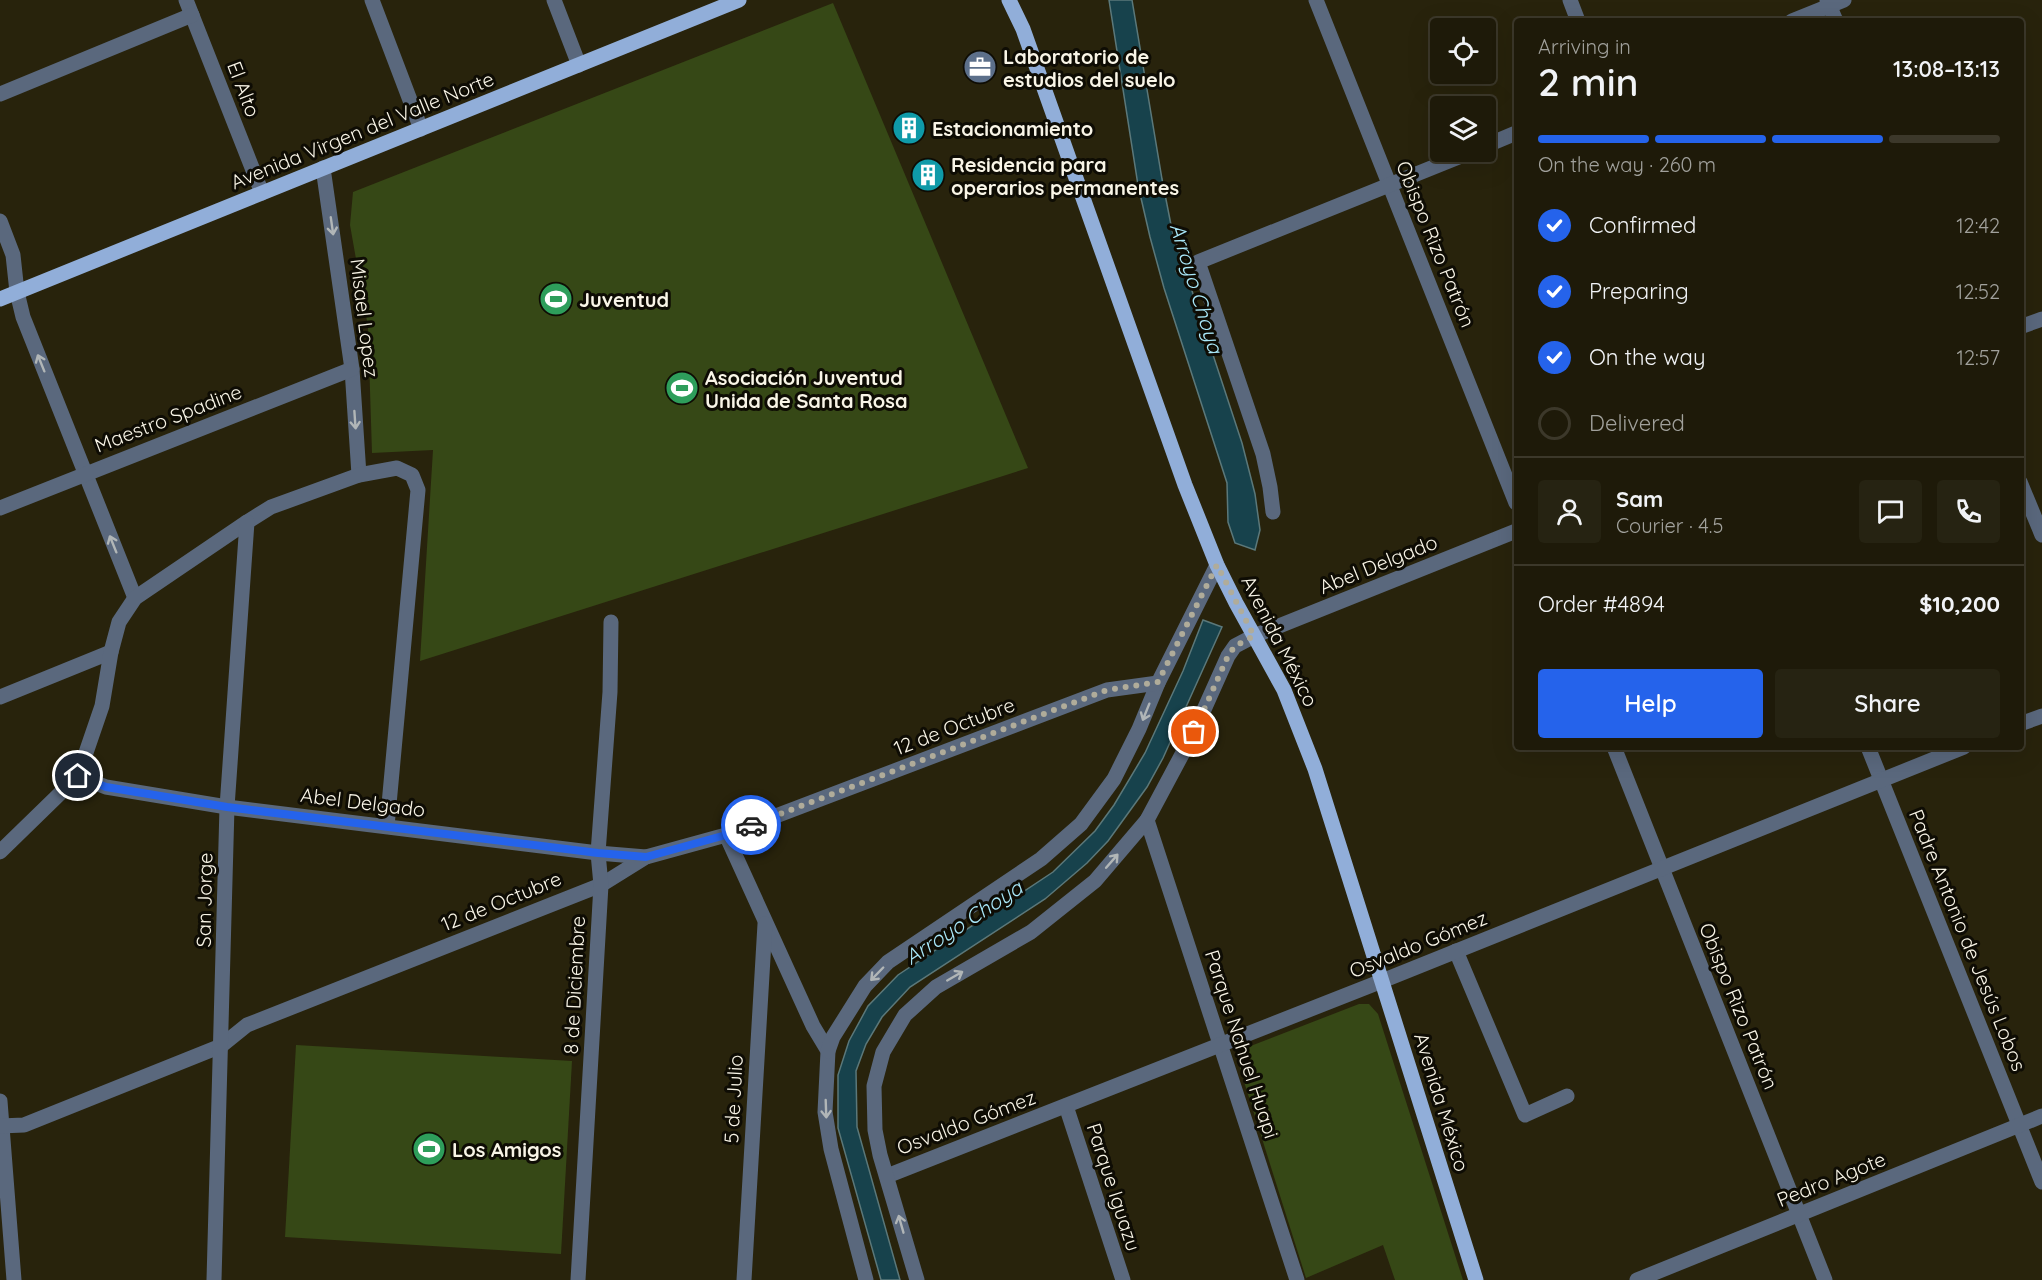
<!DOCTYPE html>
<html lang="en">
<head>
<meta charset="utf-8">
<style>
	:root { --surface:#1e1a09; --page:#262312; --text:#f1f3f6; --muted:#a1a19c; --line:#3c382a; --accent:#2563eb }
	body { margin:0; font-family:Quicksand,sans-serif; background:var(--page); color:var(--text); height:100vh; display:flex; flex-direction:column; font-size:22px; white-space:nowrap }
	* { box-sizing:border-box; margin:0 }
	p { font-size:20px; color:var(--muted) }
	.icon { flex:none; width:33px; height:33px; fill:none; stroke:currentColor; stroke-width:2; stroke-linecap:round; stroke-linejoin:round }
	.map { position:relative; flex:1; overflow:hidden }
	.sheet { position:absolute; left:1514px; top:18px; width:510px; height:732px; display:flex; flex-direction:column; background:var(--surface); border-radius:6px; box-shadow:0 6px 24px #0002,0 0 0 2px var(--line) }
	.sheet>* { flex:none }
	.buttons { position:absolute; left:1430px; top:18px; display:grid; gap:12px }
	.buttons a { display:grid; place-items:center; width:66px; height:66px; border-radius:6px; background:var(--surface); box-shadow:0 6px 24px #0002,0 0 0 2px var(--line); font-size:30px }
	.pin { position:absolute; display:grid; place-items:center; width:51px; height:51px; color:#fff; margin:-26px; border:3px solid #fff; border-radius:50%; box-shadow:0 2px 6px #0007 }
	.courier { position:absolute; display:grid; place-items:center; width:60px; height:60px; margin:-30px; border:4px solid #2563eb; border-radius:50%; background:#fff; color:#222; box-shadow:0 2px 8px #0007 }
	.head em { font-style:normal; font-weight:600 }
	.head div { display:flex; flex-direction:column-reverse }
	.head { display:flex; align-items:center; justify-content:space-between; height:102px; padding:0 24px }
	h1 { font-size:39px; font-weight:600; line-height:45px }
	.bar { display:grid; grid-template-columns:repeat(4,1fr); gap:9px 6px; align-content:center; height:72px; padding:0 24px }
	.bar i { height:8px; border-radius:4px; background:var(--line) }
	.bar .active { background:var(--accent) }
	.bar p { grid-column:span 4 }
	.line { display:flex; align-items:center; gap:15px; padding:0 24px; border-top:2px solid var(--line) }
	.line div { flex:1 }
	.round { display:grid; place-items:center; flex:none; width:63px; height:63px; border-radius:6px; background:var(--page) }
	ol { padding:0 24px; list-style:none }
	li { display:flex; align-items:center; gap:18px; height:66px }
	li p { margin-inline-start:auto }
	li .icon { padding:6px; border-radius:50%; background:var(--accent); color:#fff; stroke-width:4 }
	li:last-child { color:var(--muted) }
	li i { width:33px; height:33px; border:3px solid var(--line); border-radius:50% }
	.cta { display:flex; gap:12px; margin-top:auto; padding:12px 24px }
	.cta a { flex:1; height:69px; border-radius:6px; background:var(--accent); color:#fff; font-size:24px; font-weight:600; line-height:69px; text-align:center }
	.cta a+a { background:var(--page); color:var(--text) }
	.map>svg:first-child { display:block }
	.green { fill:#364816 }
	.water { fill:#17424c; stroke:#5b787a; stroke-width:1.5 }
	.lines { fill:none; stroke-linecap:round; stroke-linejoin:round }
	.stream { stroke:#5b787a; stroke-width:5 }
	.minor { stroke:#5a687d; stroke-width:15 }
	.major { stroke:#91aed9; stroke-width:15 }
	.oneway { stroke:#b1b6b7 }
	.done { stroke:#b0ac9a; stroke-width:6; stroke-dasharray:0 10.8 }
	.route { stroke:#2563eb; stroke-width:8 }
	.labels { text-anchor:middle; dominant-baseline:central; stroke-width:6; stroke-linejoin:round; paint-order:stroke }
	.poi-label { font-size:20px; font-weight:bold; fill:#f9f5e7; stroke:#0e0c04; text-anchor:start }
	.street-label { font-size:20px; fill:#f9f5e7; stroke:#0e0c04 }
	.water-label { font-size:21px; font-style:italic; fill:#a9e8f9; stroke:#0e0c04 }
</style>
</head>
<body>
<div class="map">
<svg width="2042" height="1280" viewBox="0 0 2042 1280">
	<rect width="100%" height="100%" fill="#28230c"/>
	<g class="green">
		<path d="M833 3 1028 468 420 661 433 450 372 453 368 327 350 225 353 192Z"/>
		<path d="M1359 1004H1369L1378 1014 1463 1280H1395L1383 1245 1306 1278 1240 1069V1054L1248 1047Z"/>
		<path d="M296 1045 572 1061 561 1254 285 1237Z"/>
	</g>
	<g class="water">
		<path d="M1109 0H1132L1162 179 1172 230 1242 443 1255 494 1260 530 1255 550 1235 543 1228 522 1227 483 1164 288 1150 237 1138 185Z"/>
		<path d="M1203 620 1222 627 1163 758 1147 787 1108 841 1087 863 1045 899 910 987 882 1017 866 1044 856 1071 857 1127 900 1280H881L838 1128V1075L849 1041 868 1006 898 975 1053 872 1095 831 1114 805 1145 753 1183 671Z"/>
	</g>
	<g class="lines">
		<path class="stream" d="M1178 271 1197 263"/>
		<g class="minor">
			<path d="M186 0 262 193"/>
			<path d="M372 0 421 129"/>
			<path d="M554 0 579 65"/>
			<path d="M1316 0 1516 503"/>
			<path d="M1570 0 1578 21"/>
			<path d="M1827 0 1836 21"/>
			<path d="M1792 21 1844 0"/>
			<path d="M0 94 192 15"/>
			<path d="M1485 146 1516 133"/>
			<path d="M323 168 352 369 359 475"/>
			<path d="M0 221 13 255 17 292 23 317 135 598"/>
			<path d="M2020 327 2042 319"/>
			<path d="M2020 482 2042 535"/>
			<path d="M0 508 352 369"/>
			<path d="M1273 512 1270 487 1263 454 1198 262 1471 152"/>
			<path d="M0 697 111 652"/>
			<path d="M2020 724 2042 716"/>
			<path d="M1614 747 1825 1280"/>
			<path d="M1868 747 2042 1182"/>
			<path d="M78 776 106 787 227 807 598 853 646 857"/>
			<path d="M1147 820 1297 1280"/>
			<path d="M726 835 813 1026 828 1051 825 1112 831 1149 866 1280"/>
			<path d="M0 852 78 776 102 706 111 652 119 622 135 598 247 522 271 507 359 475 397 468 412 475 418 490 387 826"/>
			<path d="M1456 951 1525 1115 1567 1096"/>
			<path d="M828 1051 833 1037 865 986 888 962 1041 859 1081 824 1114 779 1139 729 1158 683 1217 565"/>
			<path d="M0 1101 14 1280"/>
			<path d="M1066 1106 1123 1280"/>
			<path d="M0 1126 24 1125 221 1046 247 1025 601 885 646 857 726 835 1107 690 1158 683"/>
			<path d="M887 1176 1382 981 1964 747"/>
			<path d="M214 1280 227 807 247 522"/>
			<path d="M578 1280 601 885 598 853 610 692 611 622"/>
			<path d="M744 1280 765 924"/>
			<path d="M917 1280 880 1155 875 1130 874 1086 883 1052 905 1015 936 987 1031 932 1095 881 1147 820 1194 732 1228 656 1235 646 1254 636 1516 531"/>
			<path d="M1637 1280 2042 1116"/>
		</g>
		<g class="major">
			<path d="M1009 0 1023 29 1185 485 1217 565 1236 603 1284 690 1315 769 1476 1280"/>
			<path d="M0 299 739 0"/>
		</g>
	</g>
	<defs><path id="oneway-shaft" d="M-6 0H5M1.5-3L5.5 0L1.5 3" fill="none" stroke-width="1.6" stroke-linecap="round" stroke-linejoin="round" transform="scale(1.5)"/></defs>
	<g class="oneway">
		<use href="#oneway-shaft" transform="translate(332 226) rotate(82)"/>
		<use href="#oneway-shaft" transform="translate(41 363) rotate(-112)"/>
		<use href="#oneway-shaft" transform="translate(355 420) rotate(86)"/>
		<use href="#oneway-shaft" transform="translate(113 544) rotate(-112)"/>
		<use href="#oneway-shaft" transform="translate(1146 712) rotate(112)"/>
		<use href="#oneway-shaft" transform="translate(1112 861) rotate(-49)"/>
		<use href="#oneway-shaft" transform="translate(877 974) rotate(134)"/>
		<use href="#oneway-shaft" transform="translate(955 976) rotate(-30)"/>
		<use href="#oneway-shaft" transform="translate(826 1109) rotate(88)"/>
		<use href="#oneway-shaft" transform="translate(901 1224) rotate(-106)"/>
	</g>
	<g class="lines">
		<path class="done" d="M751 825 1107 690 1158 682 1217 565 1254 636 1235 646 1228 656 1194 732"/>
		<path class="route" d="M78 776 106 787 227 807 598 853 646 857 726 835 751 825"/>
	</g>
	<defs>
		<g id="office-disc" transform="scale(1.725)"><circle r="9.5" fill="#5c6f8a" stroke="#0e0c04"/><path d="M-6-3h4V-5.5h4V-3h4V5H-6ZM-1-4.5V-3h2v-1.5ZM-6 0V1H6V0Z" fill="#fff"/></g>
		<g id="building-disc" transform="scale(1.725)"><circle r="9.5" fill="#0f9aa8" stroke="#0e0c04"/><path d="M-4-6H4V6H1V3H-1V6H-4ZM-2.5-4.3h1.7v1.8h-1.7ZM.8-4.3h1.7v1.8H.8ZM-2.5-1h1.7V.8h-1.7ZM.8-1h1.7V.8H.8Z" fill="#fff"/></g>
		<g id="stadium-disc" transform="scale(1.725)"><circle r="9.5" fill="#2e9e5b" stroke="#0e0c04"/><path d="M0-5a6.5 5 0 1 0 0 10a6.5 5 0 1 0 0-10ZM-3.5-1.8h7v3.6h-7Z" fill="#fff"/></g>
	</defs>
	<g fill-rule="evenodd">
		<use href="#office-disc" x="980" y="67"/>
		<use href="#building-disc" x="909" y="128"/>
		<use href="#building-disc" x="928" y="175"/>
		<use href="#stadium-disc" x="556" y="299"/>
		<use href="#stadium-disc" x="682" y="388"/>
		<use href="#stadium-disc" x="429" y="1149"/>
	</g>
	<g class="labels">
		<g class="poi-label">
			<text x="1003" y="56">Laboratorio de<tspan x="1003" dy="23">estudios del suelo</tspan></text>
			<text x="932" y="128">Estacionamiento</text>
			<text x="951" y="164">Residencia para<tspan x="951" dy="23">operarios permanentes</tspan></text>
			<text x="579" y="299">Juventud</text>
			<text x="705" y="377">Asociación Juventud<tspan x="705" dy="23">Unida de Santa Rosa</tspan></text>
			<text x="452" y="1149">Los Amigos</text>
		</g>
		<g class="street-label">
			<text transform="translate(244 89) rotate(69)">El Alto</text>
			<text transform="translate(362 130) rotate(-22)">Avenida Virgen del Valle Norte</text>
			<text transform="translate(1436 244) rotate(68)">Obispo Rizo Patrón</text>
			<text transform="translate(365 318) rotate(83)">Misael Lopez</text>
			<text transform="translate(168 418) rotate(-21)">Maestro Spadine</text>
			<text transform="translate(1378 564) rotate(-22)">Abel Delgado</text>
			<text transform="translate(1280 641) rotate(63)">Avenida México</text>
			<text transform="translate(954 726) rotate(-21)">12 de Octubre</text>
			<text transform="translate(363 802) rotate(7)">Abel Delgado</text>
			<text transform="translate(204 900) rotate(-89)">San Jorge</text>
			<text transform="translate(501 901) rotate(-22)">12 de Octubre</text>
			<text transform="translate(1968 940) rotate(68)">Padre Antonio de Jesús Lobos</text>
			<text transform="translate(1418 944) rotate(-22)">Osvaldo Gómez</text>
			<text transform="translate(574 985) rotate(-87)">8 de Diciembre</text>
			<text transform="translate(1739 1006) rotate(68)">Obispo Rizo Patrón</text>
			<text transform="translate(1242 1044) rotate(72)">Parque Nahuel Huapi</text>
			<text transform="translate(733 1099) rotate(-87)">5 de Julio</text>
			<text transform="translate(1442 1102) rotate(73)">Avenida México</text>
			<text transform="translate(966 1122) rotate(-21)">Osvaldo Gómez</text>
			<text transform="translate(1831 1179) rotate(-22)">Pedro Agote</text>
			<text transform="translate(1114 1187) rotate(72)">Parque Iguazu</text>
		</g>
		<g class="water-label">
			<text transform="translate(1197 288) rotate(73)">Arroyo Choya</text>
			<text transform="translate(963 922) rotate(-33)">Arroyo Choya</text>
		</g>
	</g>
</svg>
<div class="buttons">
<a><svg class="icon" aria-label="locate" viewBox="0 0 24 24"><circle cx="12" cy="12" r="6"/><path d="M12 2v4M12 18v4M2 12h4M18 12h4"/></svg></a>
<a><svg class="icon" aria-label="layers" viewBox="0 0 24 24"><path d="M12 4l9 5-9 5-9-5zM3 14l9 5 9-5"/></svg></a>
</div>
<div class="pin" style="left:1194px;top:732px;background:#ea580c"><svg class="icon" aria-label="bag" viewBox="0 0 24 24"><path d="M5 8h14l-1 12H6zM9 8a3 3 0 0 1 6 0"/></svg></div>
<div class="pin" style="left:78px;top:776px;background:#1f2937"><svg class="icon" aria-label="home" viewBox="0 0 24 24"><path d="M3 11l9-7 9 7M6 9v11h12V9"/></svg></div>
<div class="courier" style="left:751px;top:825px"><svg class="icon" aria-label="car" viewBox="0 0 24 24"><path d="M5 17H2v-5l4-1 3-4h7l3 4 3 1v5h-3M9 17h6M6 11h13"/><circle cx="7" cy="17" r="2"/><circle cx="17" cy="17" r="2"/></svg></div>
<section class="sheet">
<div class="head"><div><h1>2 min</h1><p>Arriving in</p></div><em>13:08–13:13</em></div>
<div class="bar"><i class="active"></i><i class="active"></i><i class="active"></i><i></i><p>On the way · 260 m</p></div>
<ol>
<li><svg class="icon" aria-label="check" viewBox="0 0 24 24"><path d="M5 12l5 5 9-10"/></svg>Confirmed<p>12:42</p></li>
<li><svg class="icon" aria-label="check" viewBox="0 0 24 24"><path d="M5 12l5 5 9-10"/></svg>Preparing<p>12:52</p></li>
<li><svg class="icon" aria-label="check" viewBox="0 0 24 24"><path d="M5 12l5 5 9-10"/></svg>On the way<p>12:57</p></li>
<li><i></i>Delivered</li>
</ol>
<div class="line" style="height:108px"><a class="round"><svg class="icon" aria-label="person" viewBox="0 0 24 24"><circle cx="12" cy="8" r="4"/><path d="M4 21q1-7 8-7t8 7"/></svg></a><div><b>Sam</b><p>Courier · 4.5</p></div><a class="round"><svg class="icon" aria-label="chat" viewBox="0 0 24 24"><path d="M4 5h16v11H9l-5 4z"/></svg></a><a class="round"><svg class="icon" aria-label="phone" viewBox="0 0 24 24"><path d="M5 4h4l2 5-3 2q2 4 5 5l2-3 5 2v4C11 20 4 13 5 4z"/></svg></a></div>
<div class="line" style="height:78px"><div>Order #4894</div><b>$10,200</b></div>
<div class="cta"><a>Help</a><a>Share</a></div>
</section>
</div>
</body>
</html>
